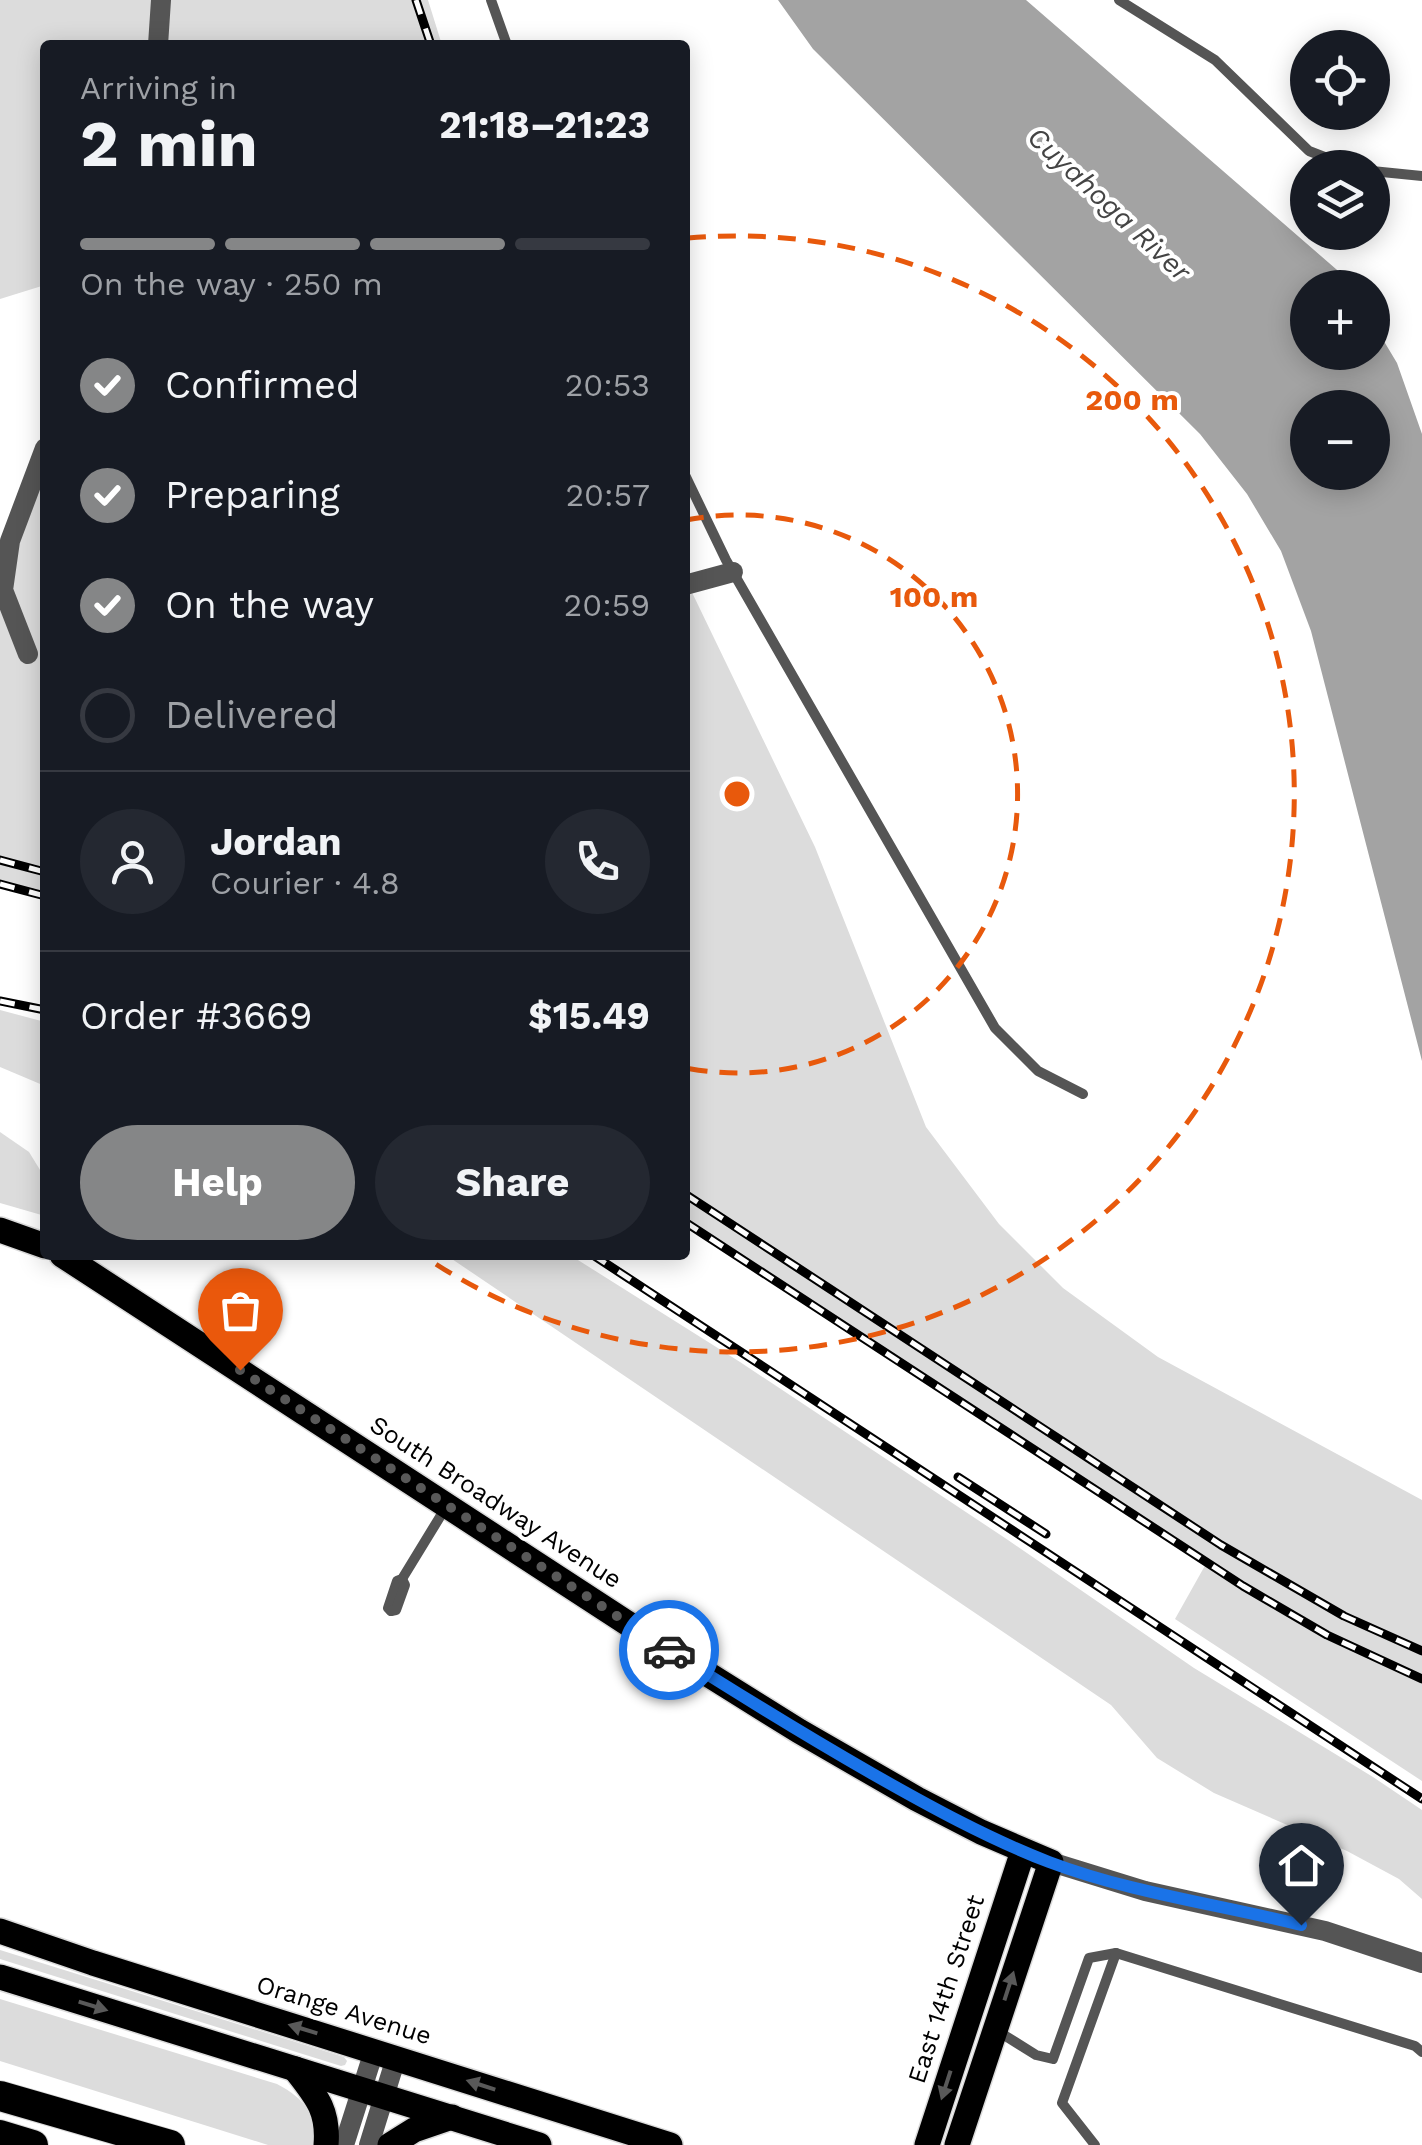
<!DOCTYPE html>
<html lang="en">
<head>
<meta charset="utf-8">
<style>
	:root { --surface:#171b24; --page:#242831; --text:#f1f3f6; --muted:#9ea1a6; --line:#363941; --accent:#858687 }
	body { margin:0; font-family:"Work Sans",sans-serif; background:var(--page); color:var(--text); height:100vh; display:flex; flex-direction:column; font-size:38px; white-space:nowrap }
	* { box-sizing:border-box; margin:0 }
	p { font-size:32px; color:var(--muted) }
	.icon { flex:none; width:55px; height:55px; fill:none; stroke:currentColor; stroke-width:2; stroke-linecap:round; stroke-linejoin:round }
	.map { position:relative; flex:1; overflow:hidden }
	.drawer { position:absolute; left:40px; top:40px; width:650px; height:1220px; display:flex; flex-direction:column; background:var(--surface); border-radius:10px; box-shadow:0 5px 25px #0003 }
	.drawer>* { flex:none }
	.buttons { position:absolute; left:1290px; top:30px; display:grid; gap:20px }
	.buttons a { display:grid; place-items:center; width:100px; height:100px; border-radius:50%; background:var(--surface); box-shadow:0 5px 25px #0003; font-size:50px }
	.pin { position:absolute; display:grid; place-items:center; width:85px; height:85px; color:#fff; margin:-102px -42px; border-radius:50% 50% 50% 0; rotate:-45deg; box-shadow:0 0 10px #0007 }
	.pin .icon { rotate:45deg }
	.courier { position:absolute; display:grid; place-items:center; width:100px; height:100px; margin:-50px; border:8px solid #1a73e8; border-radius:50%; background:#fff; color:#222; box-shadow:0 2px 12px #0007 }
	.headline em { font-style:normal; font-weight:700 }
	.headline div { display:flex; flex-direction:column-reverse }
	.headline { display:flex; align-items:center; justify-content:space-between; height:170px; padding:0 40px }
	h1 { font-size:65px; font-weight:700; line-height:75px }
	.bar { display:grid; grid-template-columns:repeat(4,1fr); gap:15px 10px; align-content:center; height:120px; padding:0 40px }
	.bar i { height:12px; border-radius:8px; background:var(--line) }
	.bar .current { background:var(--accent) }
	.bar p { grid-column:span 4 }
	.line { display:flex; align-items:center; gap:25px; padding:0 40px; border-top:2px solid var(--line) }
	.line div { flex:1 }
	.round { display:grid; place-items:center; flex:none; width:105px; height:105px; border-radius:52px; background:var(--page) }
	ol { padding:0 40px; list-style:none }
	li { display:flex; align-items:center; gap:30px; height:110px }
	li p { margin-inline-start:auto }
	li .icon { padding:10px; border-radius:50%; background:var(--accent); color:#fff; stroke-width:4 }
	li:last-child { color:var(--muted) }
	li i { width:55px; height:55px; border:5px solid var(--line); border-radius:50% }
	.button { display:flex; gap:20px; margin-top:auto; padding:20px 40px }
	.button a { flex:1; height:115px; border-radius:60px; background:var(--accent); color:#fff; font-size:40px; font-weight:700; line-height:115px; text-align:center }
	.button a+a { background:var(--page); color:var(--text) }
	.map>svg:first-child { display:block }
	.green { fill:#dcdcdc }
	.water { fill:#a3a3a3; fill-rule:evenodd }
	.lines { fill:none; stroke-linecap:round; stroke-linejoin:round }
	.primary-casing { stroke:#dbdbdb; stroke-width:28 }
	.motorway-casing { stroke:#dbdbdb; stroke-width:32 }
	.service { stroke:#555; stroke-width:10 }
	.minor { stroke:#555; stroke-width:20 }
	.tertiary { stroke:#555; stroke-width:20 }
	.primary { stroke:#000; stroke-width:25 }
	.motorway { stroke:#000; stroke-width:30 }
	.rail-casing { stroke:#000; stroke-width:9 }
	.rail { stroke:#fff; stroke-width:5; stroke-dasharray:15; stroke-linecap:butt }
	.oneway { fill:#595959 }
	.done { stroke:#595959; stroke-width:10; stroke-dasharray:0 18 }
	.route { stroke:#1a73e8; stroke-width:12 }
	.ring { fill:none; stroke:#e8590c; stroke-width:5; stroke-dasharray:18 12 }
	.labels { text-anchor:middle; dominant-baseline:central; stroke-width:8; stroke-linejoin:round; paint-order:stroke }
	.street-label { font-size:25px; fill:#000; stroke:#fff }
	.water-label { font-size:28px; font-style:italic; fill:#444; stroke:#fff }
	.centre { fill:#e8590c; stroke:#fff; stroke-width:5 }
	.ring-label { font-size:30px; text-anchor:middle; font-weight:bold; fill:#e8590c; stroke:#fff; stroke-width:8; stroke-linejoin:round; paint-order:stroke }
</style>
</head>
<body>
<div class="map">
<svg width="1422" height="2145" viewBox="0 0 1422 2145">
	<rect width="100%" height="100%" fill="#fff"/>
	<g class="green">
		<path d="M0 0H428L442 45H45V285L0 299Z"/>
		<path d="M45 448V896L0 884V611L10 541Z"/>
		<path d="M685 578 815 847 926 1127 999 1224 1063 1288 1158 1357 1422 1500V1781L1175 1619 1207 1562 685 1222Z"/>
		<path d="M0 1010 45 1022V1086L0 1067Z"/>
		<path d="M0 1132 29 1152 45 1178V1216L0 1203Z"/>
		<path d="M446 1255H570L740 1362 1008 1540 1194 1668 1373 1777 1422 1810V1899L1399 1879 1347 1851 1214 1793 1157 1758 1111 1705Z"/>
		<path d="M0 1950 344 2057 347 2061 345 2065 341 2066 0 1959Z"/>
		<path d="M0 1999 277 2084C307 2100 312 2112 317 2145H268L0 2061Z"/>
	</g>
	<path class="water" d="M778 0H1026L1344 276 1351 287 1308 288V352H1372L1373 323 1397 363 1422 434V1061L1311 631 1281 551 1247 494 1200 434 813 49ZM1308 408H1372V472H1308Z"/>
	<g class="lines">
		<g class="primary-casing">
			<g id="primary">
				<path d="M0 1230 45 1246"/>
				<path d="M62 1255 650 1638 799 1731 917 1799 981 1832 1051 1862 957 2145"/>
				<path d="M0 1931 93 1963 670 2145"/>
				<path d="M0 1977 539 2145"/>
				<path d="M295 2069C316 2096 329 2110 326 2145"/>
				<path d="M390 2145 414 2130 452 2117"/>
				<path d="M927 2145 1023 1851"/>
			</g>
		</g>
		<g class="motorway-casing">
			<g id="motorway">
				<path d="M0 2096 170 2145"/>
				<path d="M0 2135 33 2145"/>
			</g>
		</g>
		<g class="service">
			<path d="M491 0 507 45"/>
			<path d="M1119 0 1215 60 1309 151 1353 168"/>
			<path d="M1372 171 1422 176"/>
			<path d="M685 475 726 560 995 1028 1038 1071 1083 1094"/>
			<path d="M391 1611 388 1608 397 1581 402 1579 446 1507"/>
			<path d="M391 1611 396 1610 405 1585 402 1579"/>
			<path d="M996 2030 1036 2055 1053 2059 1089 1958 1116 1953 1415 2046 1422 2052"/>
			<path d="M1095 2145 1062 2103 1116 1953"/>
		</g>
		<g class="minor">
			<path d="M158 45 161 0"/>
			<path d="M685 585 733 572"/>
			<path d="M28 654 3 590 10 541 45 448"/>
		</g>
		<g class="tertiary">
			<path d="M1051 1862 1145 1891 1325 1931 1422 1963"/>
			<path d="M344 2145 374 2051"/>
			<path d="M369 2145 396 2058"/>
		</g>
		<use href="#primary" class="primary"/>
		<use href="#motorway" class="motorway"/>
		<g class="rail-casing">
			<g id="rail">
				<path d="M416 0 431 45"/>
				<path d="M0 860 45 872"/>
				<path d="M0 884 45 896"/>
				<path d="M0 1001 45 1010"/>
				<path d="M685 1194 1221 1545 1344 1616 1422 1651"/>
				<path d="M685 1222 1243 1586 1327 1635 1422 1679"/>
				<path d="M593 1255 1422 1799"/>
				<path d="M958 1477 1046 1534"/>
			</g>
		</g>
		<use href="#rail" class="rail"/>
	</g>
	<defs><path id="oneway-solid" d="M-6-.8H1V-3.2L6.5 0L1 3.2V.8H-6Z" transform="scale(2.5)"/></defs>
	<g class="oneway">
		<use href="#oneway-solid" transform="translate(1009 1986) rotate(-72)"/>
		<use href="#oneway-solid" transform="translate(93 2006) rotate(17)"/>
		<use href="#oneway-solid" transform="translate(303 2029) rotate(-163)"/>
		<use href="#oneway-solid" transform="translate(481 2085) rotate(-162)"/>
		<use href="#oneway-solid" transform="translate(946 2085) rotate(108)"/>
	</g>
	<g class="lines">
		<path class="done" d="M240 1370 669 1650"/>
		<path class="route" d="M669 1650C735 1692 803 1734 871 1773 929 1806 987 1838 1049 1862 1131 1893 1217 1904 1301 1925"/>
	</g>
	<g class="ring">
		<path d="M686 520A279 279 0 1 1 686 1068"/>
		<path d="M688 238A558 558 0 1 1 425 1257"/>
	</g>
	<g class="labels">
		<g class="street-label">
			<text transform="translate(496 1502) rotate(33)">South Broadway Avenue</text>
			<text transform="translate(946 1989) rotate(-72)">East 14th Street</text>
			<text transform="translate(344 2010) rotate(17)">Orange Avenue</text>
		</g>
		<g class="water-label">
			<text transform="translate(1109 204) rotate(43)">Cuyahoga River</text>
		</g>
	</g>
	<circle cx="737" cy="794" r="15" class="centre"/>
	<g class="ring-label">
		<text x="1132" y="410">200 m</text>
		<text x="934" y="607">100 m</text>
	</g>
</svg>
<div class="buttons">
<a><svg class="icon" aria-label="locate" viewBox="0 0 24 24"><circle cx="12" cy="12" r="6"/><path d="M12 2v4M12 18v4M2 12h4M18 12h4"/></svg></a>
<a><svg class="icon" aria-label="layers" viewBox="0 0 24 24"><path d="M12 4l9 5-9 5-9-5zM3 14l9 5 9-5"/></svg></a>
<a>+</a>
<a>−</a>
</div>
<div class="pin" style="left:240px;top:1370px;background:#ea580c"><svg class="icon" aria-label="bag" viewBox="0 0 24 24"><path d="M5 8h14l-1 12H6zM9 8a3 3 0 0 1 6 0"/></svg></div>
<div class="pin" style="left:1301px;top:1925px;background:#1f2937"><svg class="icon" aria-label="home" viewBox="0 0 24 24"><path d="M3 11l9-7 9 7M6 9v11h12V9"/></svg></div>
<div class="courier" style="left:669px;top:1650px"><svg class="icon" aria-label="car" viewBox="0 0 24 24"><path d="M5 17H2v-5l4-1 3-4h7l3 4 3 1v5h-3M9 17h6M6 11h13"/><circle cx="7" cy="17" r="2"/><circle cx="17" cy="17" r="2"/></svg></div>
<section class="drawer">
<div class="headline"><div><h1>2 min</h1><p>Arriving in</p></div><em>21:18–21:23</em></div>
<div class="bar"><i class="current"></i><i class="current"></i><i class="current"></i><i></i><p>On the way · 250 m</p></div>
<ol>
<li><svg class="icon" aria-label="check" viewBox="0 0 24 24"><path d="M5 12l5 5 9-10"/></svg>Confirmed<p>20:53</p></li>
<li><svg class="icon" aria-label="check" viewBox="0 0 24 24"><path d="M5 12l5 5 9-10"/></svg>Preparing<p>20:57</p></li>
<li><svg class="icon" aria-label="check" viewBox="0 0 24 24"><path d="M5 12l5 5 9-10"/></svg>On the way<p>20:59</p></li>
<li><i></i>Delivered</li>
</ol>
<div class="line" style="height:180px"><a class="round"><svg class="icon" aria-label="person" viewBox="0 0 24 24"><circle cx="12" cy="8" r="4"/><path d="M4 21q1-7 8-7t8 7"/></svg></a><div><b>Jordan</b><p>Courier · 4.8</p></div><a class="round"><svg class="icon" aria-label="phone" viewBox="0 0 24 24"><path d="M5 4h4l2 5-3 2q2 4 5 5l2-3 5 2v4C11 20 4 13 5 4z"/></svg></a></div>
<div class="line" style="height:130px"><div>Order #3669</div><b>$15.49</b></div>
<div class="button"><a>Help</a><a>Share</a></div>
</section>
</div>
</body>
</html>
